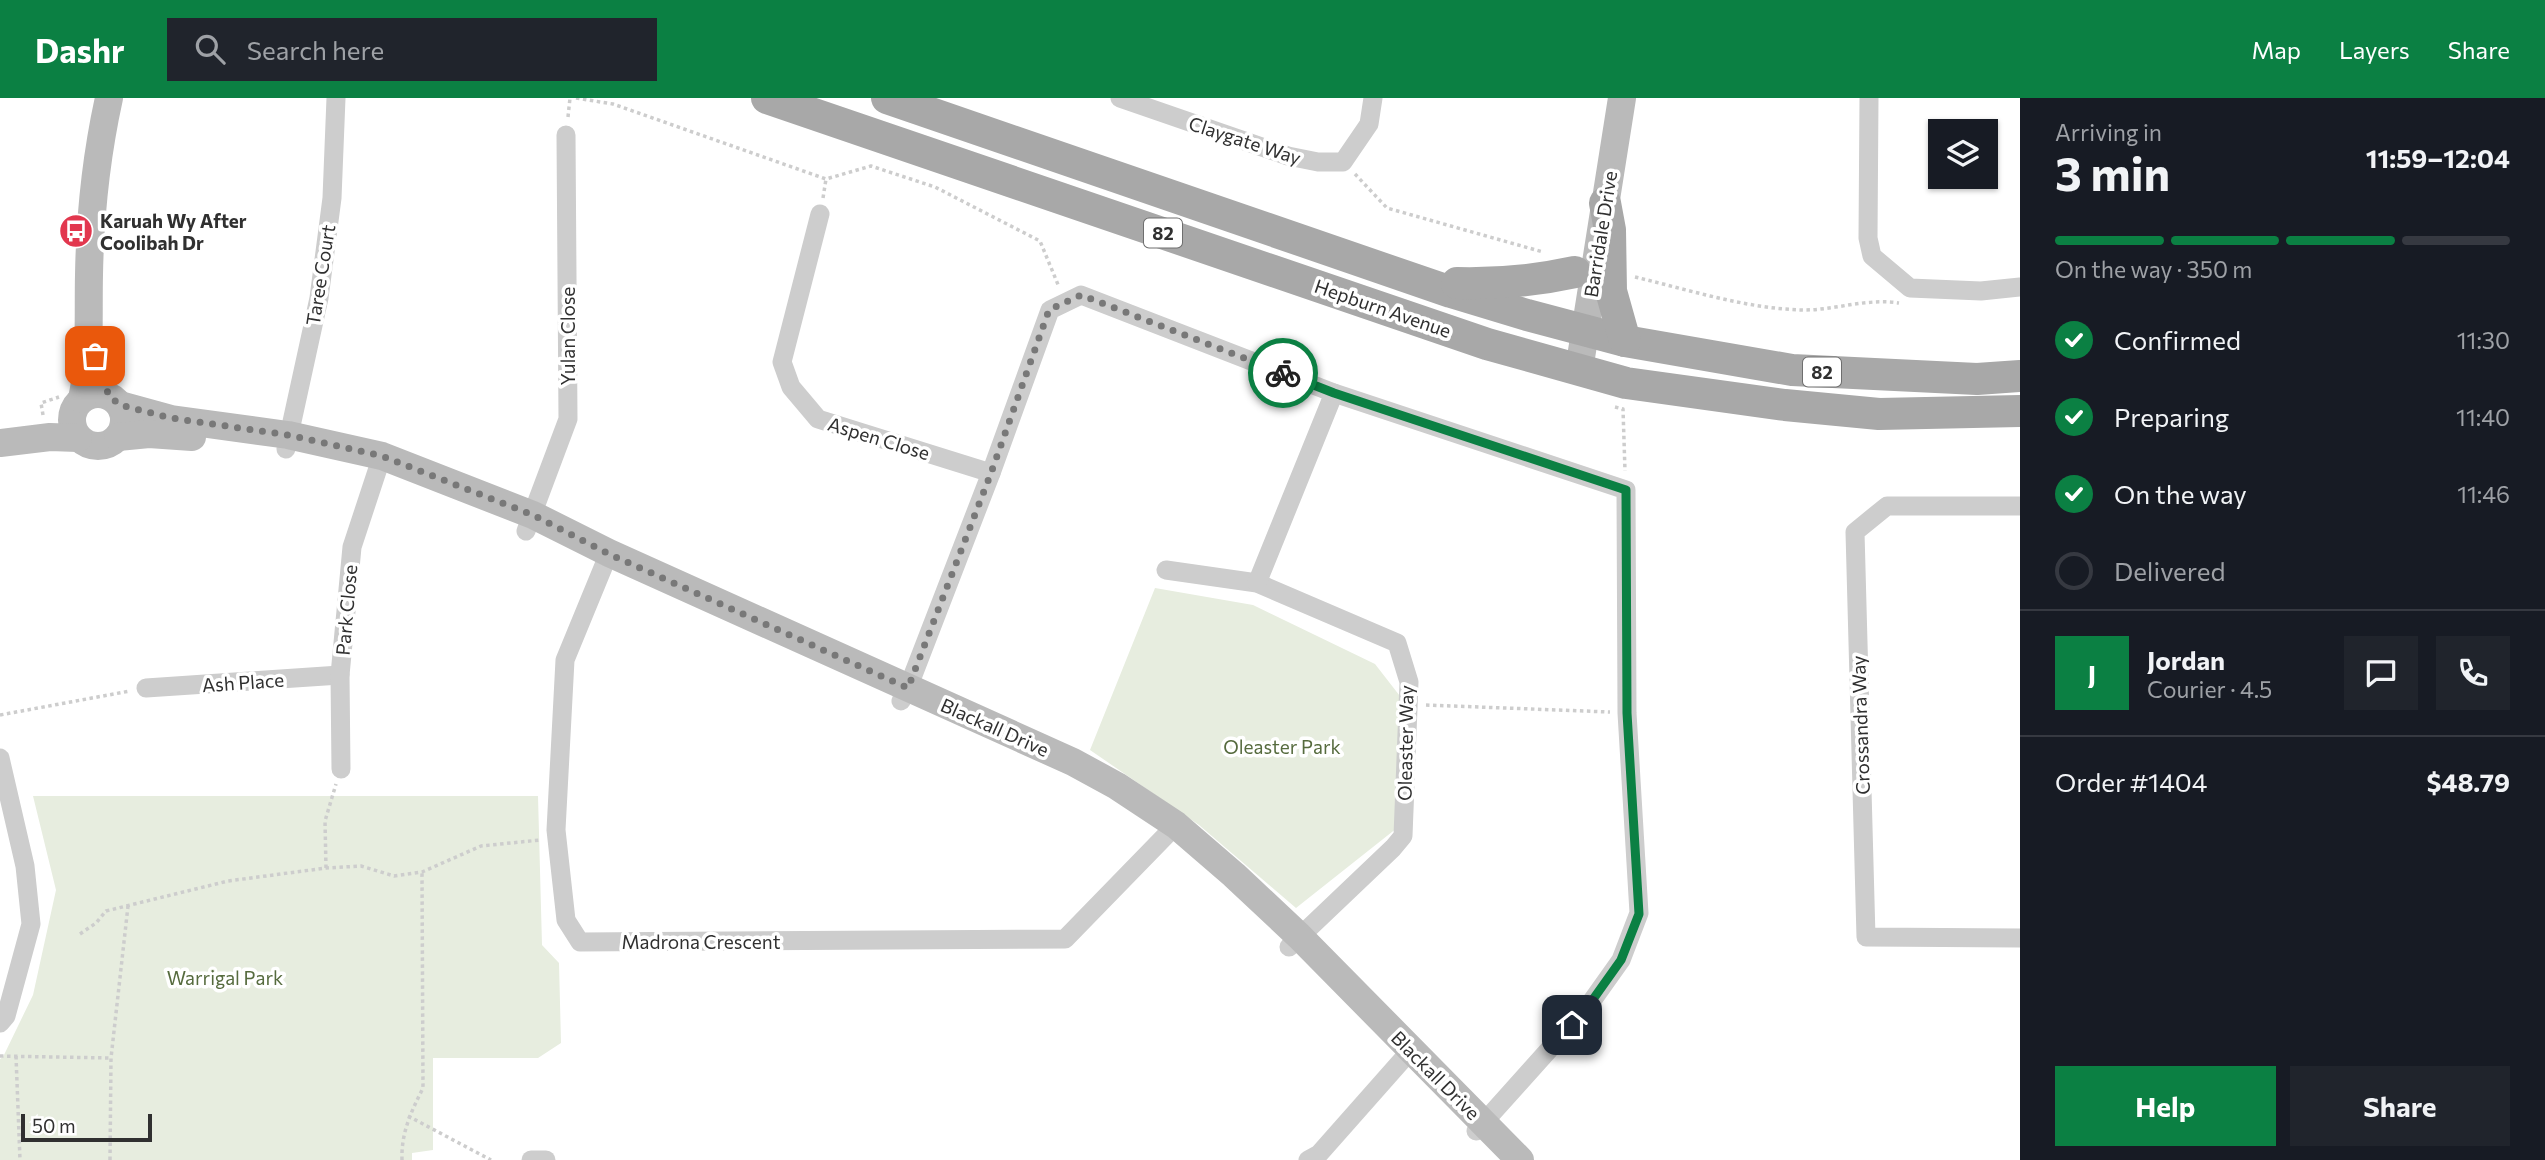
<!DOCTYPE html>
<html lang="en">
<head>
<meta charset="utf-8">
<style>
	:root { --surface:#171b24; --page:#20242c; --text:#f1f3f6; --muted:#9ea1a6; --line:#363941; --accent:#0b8043 }
	body { margin:0; font-family:Commissioner,sans-serif; background:var(--page); color:var(--text); height:100vh; display:flex; flex-direction:column; font-size:26px; white-space:nowrap }
	* { box-sizing:border-box; margin:0 }
	p { font-size:23px; color:var(--muted) }
	.icon { flex:none; width:38px; height:38px; fill:none; stroke:currentColor; stroke-width:2; stroke-linecap:round; stroke-linejoin:round }
	.map { position:relative; flex:1; overflow:hidden }
	.sheet { display:flex; flex-direction:column; background:var(--surface); width:525px }
	.sheet>* { flex:none }
	.tools { position:absolute; left:1928px; top:21px; display:grid; gap:14px }
	.tools a { display:grid; place-items:center; width:70px; height:70px; border-radius:0px; background:var(--surface); box-shadow:0 2px 5px #0004; font-size:35px }
	.scale { position:absolute; left:21px; bottom:18px; width:131px; box-sizing:border-box; padding-left:7px; border:4px solid #303030; border-top:0; font-size:19px; line-height:24px; white-space:nowrap; color:#303030; -webkit-text-stroke:5px #fff; paint-order:stroke }
	.pin { position:absolute; display:grid; place-items:center; width:60px; height:60px; color:#fff; margin:-30px; border-radius:14px; box-shadow:0 4px 10px #0006 }
	.courier { position:absolute; display:grid; place-items:center; width:70px; height:70px; margin:-35px; border:5px solid #0b8043; border-radius:50%; background:#fff; color:#222; box-shadow:0 2px 9px #0007 }
	.summary em { font-style:normal; font-weight:700 }
	.summary div { display:flex; flex-direction:column-reverse }
	.summary { display:flex; align-items:center; justify-content:space-between; height:119px; padding:0 35px }
	h1 { font-size:46px; font-weight:700; line-height:52px }
	.bar { display:grid; grid-template-columns:repeat(4,1fr); gap:10px 7px; align-content:center; height:84px; padding:0 35px }
	.bar i { height:9px; border-radius:5px; background:var(--line) }
	.bar .selected { background:var(--accent) }
	.bar p { grid-column:span 4 }
	.line { display:flex; align-items:center; gap:18px; padding:0 35px; border-top:2px solid var(--line) }
	.line div { flex:1 }
	.round { display:grid; place-items:center; flex:none; width:74px; height:74px; border-radius:0px; background:var(--page) }
	ol { padding:0 35px; list-style:none }
	li { display:flex; align-items:center; gap:21px; height:77px }
	li p { margin-inline-start:auto }
	li .icon { padding:7px; border-radius:50%; background:var(--accent); color:#fff; stroke-width:4 }
	li:last-child { color:var(--muted) }
	li i { width:38px; height:38px; border:4px solid var(--line); border-radius:50% }
	.primary-button { display:flex; gap:14px; margin-top:auto; padding:14px 35px }
	.primary-button a { flex:1; height:80px; border-radius:0px; background:var(--accent); color:#fff; font-size:28px; font-weight:700; line-height:80px; text-align:center }
	.primary-button a+a { background:var(--page); color:var(--text) }
	header { display:flex; align-items:center; gap:42px; box-sizing:border-box; height:98px; padding:0 35px; background:var(--accent); color:#fff }
	header strong { font-size:33px }
	nav { display:flex; gap:38px; margin-inline-start:auto; font-size:24px }
	.search { width:490px; height:63px; background:var(--page); display:flex; align-items:center; gap:18px; box-sizing:border-box; padding:0 24px; border-radius:0px; color:var(--muted); font-size:26px }
	main { display:flex; flex:1; min-height:0 }
	.map>svg:first-child { display:block }
	.green { fill:#e7eddf }
	.lines { fill:none; stroke-linecap:round; stroke-linejoin:round }
	.path { stroke:#cdcdcd; stroke-width:3.5; stroke-dasharray:3.5 3.5; stroke-linecap:butt }
	.street { stroke:#cdcdcd; stroke-width:19 }
	.secondary { stroke:#bababa; stroke-width:28 }
	.primary { stroke:#a8a8a8; stroke-width:32 }
	.done { stroke:#787878; stroke-width:7; stroke-dasharray:0 12.6 }
	.route { stroke:#0b8043; stroke-width:9 }
	.labels { text-anchor:middle; dominant-baseline:central; stroke-width:7; stroke-linejoin:round; paint-order:stroke }
	.shield { fill:#fff; stroke:#6e6e6e; stroke-width:2 }
	.shield-label { font-size:18px; font-weight:bold; fill:#303030 }
	.street-label { font-size:19px; fill:#303030; stroke:#fff }
	.poi-label { font-size:19px; font-weight:bold; fill:#303030; stroke:#fff; text-anchor:start }
	.park-label { font-size:19px; fill:#566b3e; stroke:#fff }
</style>
</head>
<body>
<header>
<strong>Dashr</strong>
<div class="search"><svg class="icon" aria-label="search" viewBox="0 0 24 24"><circle cx="10" cy="10" r="6"/><path d="M15 15l6 6"/></svg>Search here</div>
<nav><a>Map</a><a>Layers</a><a>Share</a></nav>
</header>
<main>
<div class="map">
<svg width="2020" height="1062" viewBox="0 0 2020 1062">
	<rect width="100%" height="100%" fill="#fff"/>
	<g class="green">
		<path d="M1155 490 1253 507 1375 566 1403 602 1397 730 1296 810 1199 727 1090 652Z"/>
		<path d="M33 698H538L542 847 559 865 561 945 538 960H433V1052L412 1055V1062H0V961L3 959 33 897 56 792Z"/>
	</g>
	<g class="lines">
		<g class="path">
			<path d="M576 0 613 6 826 81 871 68 935 89 1040 143 1059 189"/>
			<path d="M568 19 570 0"/>
			<path d="M1355 76 1387 110 1543 154"/>
			<path d="M823 100 826 81"/>
			<path d="M1635 179C1690 192 1747 211 1804 212 1836 212 1866 200 1899 205"/>
			<path d="M108 272H113L119 286"/>
			<path d="M1615 309 1623 311 1625 373"/>
			<path d="M43 317 41 305 59 299"/>
			<path d="M1426 607 1610 614"/>
			<path d="M0 617 130 593"/>
			<path d="M326 770 325 723 336 686"/>
			<path d="M80 836 96 825 106 813 228 783 326 770 361 768 394 778 422 774 481 748 540 742"/>
			<path d="M0 958 111 960"/>
			<path d="M16 958 20 1062"/>
			<path d="M408 1018 491 1062"/>
			<path d="M110 1062 111 960 128 808"/>
			<path d="M402 1062C401 1035 411 1014 423 990L422 774"/>
		</g>
		<g class="street">
			<path d="M1120 0 1288 58 1318 64H1343L1369 26 1373 0"/>
			<path d="M1869 0 1868 140 1872 158 1910 190 1981 193 2020 189"/>
			<path d="M820 116 782 264 791 289 818 321 991 375"/>
			<path d="M286 351 319 200 332 100 336 0"/>
			<path d="M2020 408H1887L1855 434 1866 839 2020 840"/>
			<path d="M526 433 568 321 566 37"/>
			<path d="M609 455 565 562 556 732 566 822 580 844 1065 841 1176 727"/>
			<path d="M1166 472 1257 485 1397 545 1409 584 1403 738 1393 750 1289 849"/>
			<path d="M1257 485 1334 295"/>
			<path d="M146 590 340 577"/>
			<path d="M901 603 908 590 991 375 1050 212 1081 197 1334 295 1626 392 1627 615 1639 815 1621 862 1589 907 1476 1033"/>
			<path d="M0 660 25 768 31 826 6 918 0 925"/>
			<path d="M341 671 340 577 352 449 382 358"/>
			<path d="M531 1062H546"/>
			<path d="M1308 1062 1319 1056 1411 952"/>
		</g>
		<g class="secondary">
			<path d="M1579 272 1622 0"/>
			<circle cx="98" cy="322" r="26"/>
			<path d="M82 301C91 259 88 219 89 177 90 117 96 59 109 0"/>
			<path d="M120 307 171 321 288 337 382 358 533 417 609 455 1073 664 1117 688 1176 727 1234 777 1299 838 1520 1062"/>
			<path d="M118 339 149 336 192 339"/>
			<path d="M0 345 50 339 78 340"/>
		</g>
		<g class="primary">
			<path d="M767 0 1487 246 1626 285 1785 307 1879 316 2020 313"/>
			<path d="M887 0 1451 194 1527 217 1625 243 1792 272 1977 281 2020 278"/>
			<path d="M1605 105 1610 132 1611 193 1625 243"/>
			<path d="M1457 185C1499 186 1534 183 1575 174"/>
		</g>
	</g>
	<g class="lines">
		<path class="done" d="M95 258 109 298 120 307 171 320 288 337 382 358 533 417 609 456 908 590 991 375 1049 212 1081 197 1283 275"/>
		<path class="route" d="M1283 275 1334 295 1626 392 1627 615 1639 816 1621 862 1589 907 1572 927"/>
	</g>
	<defs>
		<g id="bus-disc" transform="scale(1.75)"><circle r="9.5" fill="#e2374e" stroke="#fff"/><path d="M-5-6H5V4H4V6H2V4H-2V6H-4V4H-5ZM-3.5-4V0h7V-4ZM-3.5 1.2v1.5H-2V1.2ZM2 1.2v1.5H3.5V1.2Z" fill="#fff"/></g>
	</defs>
	<g fill-rule="evenodd">
		<use href="#bus-disc" x="76" y="133"/>
	</g>
	<g class="labels">
		<g class="shield">
			<rect x="1144" y="120.5" width="38" height="29" rx="5"/>
			<rect x="1803" y="259.5" width="38" height="29" rx="5"/>
		</g>
		<g class="shield-label">
			<text x="1163" y="135">82</text>
			<text x="1822" y="274">82</text>
		</g>
		<g class="street-label">
			<text transform="translate(1245 42) rotate(18)">Claygate Way</text>
			<text transform="translate(1600 136) rotate(-81)">Barridale Drive</text>
			<text transform="translate(320 177) rotate(-81)">Taree Court</text>
			<text transform="translate(1383 210) rotate(19)">Hepburn Avenue</text>
			<text transform="translate(567 238) rotate(-90)">Yulan Close</text>
			<text transform="translate(879 340) rotate(17)">Aspen Close</text>
			<text transform="translate(346 512) rotate(-85)">Park Close</text>
			<text transform="translate(243 584) rotate(-4)">Ash Place</text>
			<text transform="translate(1860 627) rotate(-92)">Crossandra Way</text>
			<text transform="translate(995 629) rotate(24)">Blackall Drive</text>
			<text transform="translate(1405 645) rotate(-89)">Oleaster Way</text>
			<text x="701" y="843">Madrona Crescent</text>
			<text transform="translate(1436 977) rotate(45)">Blackall Drive</text>
		</g>
		<g class="poi-label">
			<text x="100" y="122">Karuah Wy After<tspan x="100" dy="22">Coolibah Dr</tspan></text>
		</g>
		<g class="park-label">
			<text x="1282" y="648">Oleaster Park</text>
			<text x="225" y="879">Warrigal Park</text>
		</g>
	</g>
</svg>
<div class="tools">
<a><svg class="icon" aria-label="layers" viewBox="0 0 24 24"><path d="M12 4l9 5-9 5-9-5zM3 14l9 5 9-5"/></svg></a>
</div>
<div class="scale">50 m</div>
<div class="pin" style="left:95px;top:258px;background:#ea580c"><svg class="icon" aria-label="bag" viewBox="0 0 24 24"><path d="M5 8h14l-1 12H6zM9 8a3 3 0 0 1 6 0"/></svg></div>
<div class="pin" style="left:1572px;top:927px;background:#1f2937"><svg class="icon" aria-label="home" viewBox="0 0 24 24"><path d="M3 11l9-7 9 7M6 9v11h12V9"/></svg></div>
<div class="courier" style="left:1283px;top:275px"><svg class="icon" aria-label="bike" viewBox="0 0 24 24"><circle cx="6" cy="16" r="4"/><circle cx="18" cy="16" r="4"/><path d="M6 16l4-8h5l3 8M10 8l3 8H6M13 5h3"/></svg></div>
</div>
<section class="sheet">
<div class="summary"><div><h1>3 min</h1><p>Arriving in</p></div><em>11:59–12:04</em></div>
<div class="bar"><i class="selected"></i><i class="selected"></i><i class="selected"></i><i></i><p>On the way · 350 m</p></div>
<ol>
<li><svg class="icon" aria-label="check" viewBox="0 0 24 24"><path d="M5 12l5 5 9-10"/></svg>Confirmed<p>11:30</p></li>
<li><svg class="icon" aria-label="check" viewBox="0 0 24 24"><path d="M5 12l5 5 9-10"/></svg>Preparing<p>11:40</p></li>
<li><svg class="icon" aria-label="check" viewBox="0 0 24 24"><path d="M5 12l5 5 9-10"/></svg>On the way<p>11:46</p></li>
<li><i></i>Delivered</li>
</ol>
<div class="line" style="height:126px"><b class="round" style="background:var(--accent);color:#fff">J</b><div><b>Jordan</b><p>Courier · 4.5</p></div><a class="round"><svg class="icon" aria-label="chat" viewBox="0 0 24 24"><path d="M4 5h16v11H9l-5 4z"/></svg></a><a class="round"><svg class="icon" aria-label="phone" viewBox="0 0 24 24"><path d="M5 4h4l2 5-3 2q2 4 5 5l2-3 5 2v4C11 20 4 13 5 4z"/></svg></a></div>
<div class="line" style="height:91px"><div>Order #1404</div><b>$48.79</b></div>
<div class="primary-button"><a>Help</a><a>Share</a></div>
</section>
</main>
</body>
</html>
